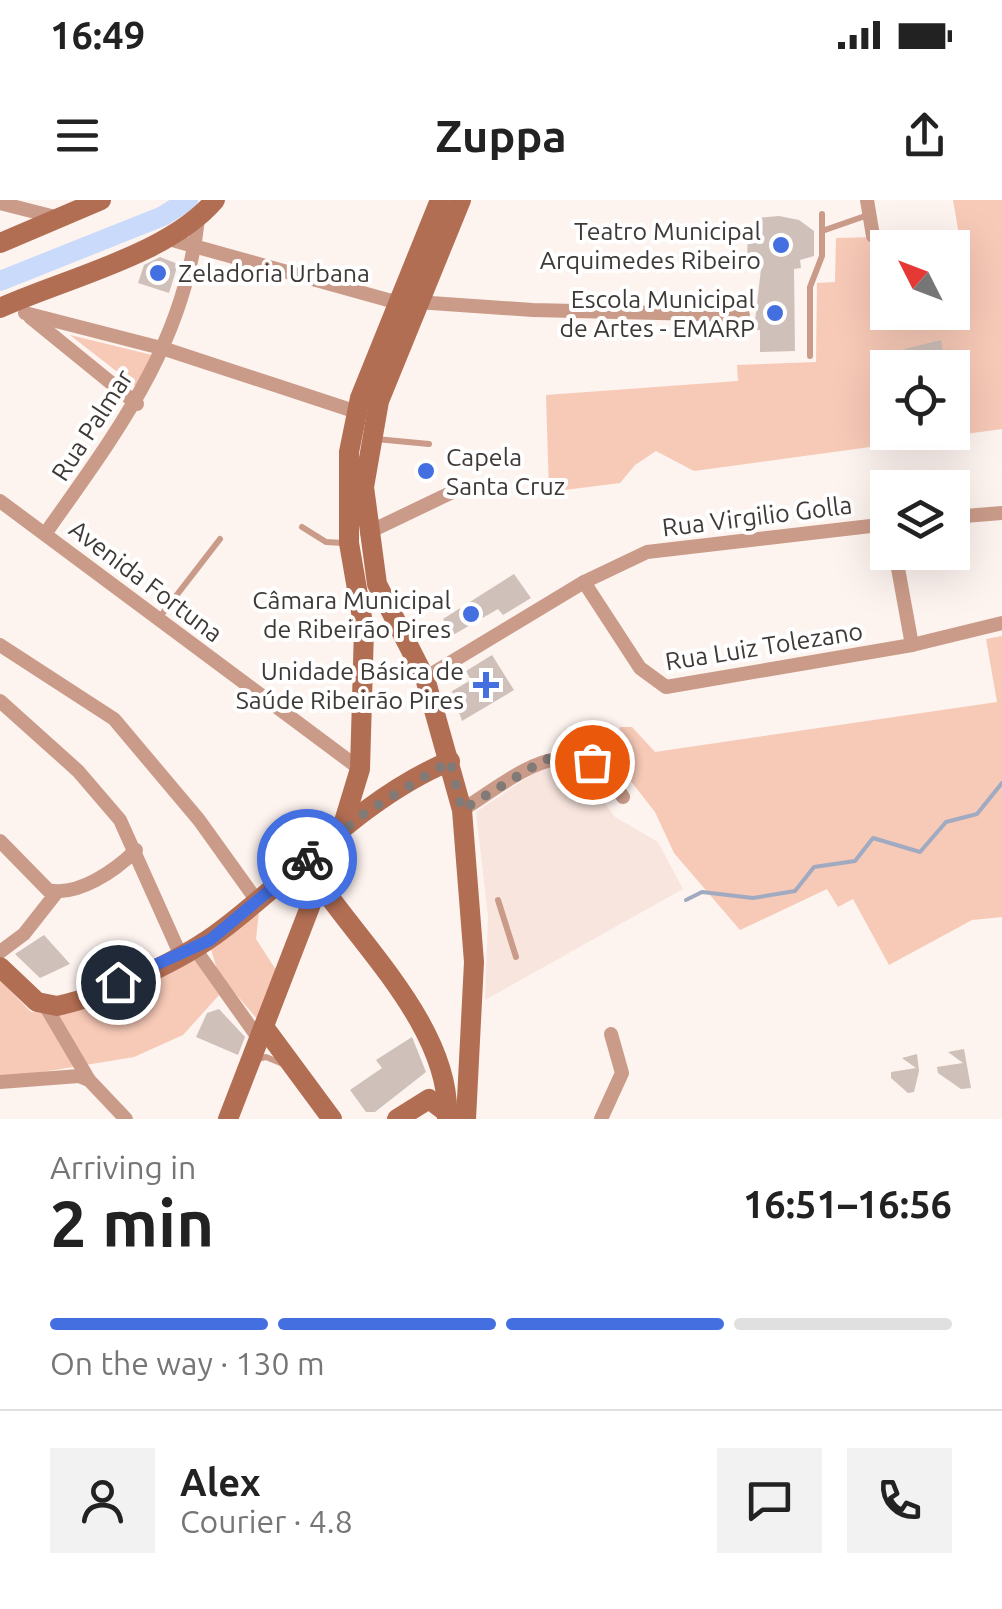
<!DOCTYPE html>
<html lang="en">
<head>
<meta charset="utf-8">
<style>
	:root { --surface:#fff; --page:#f2f2f2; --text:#222; --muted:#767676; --line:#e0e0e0; --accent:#436fe1 }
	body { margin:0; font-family:Ubuntu,sans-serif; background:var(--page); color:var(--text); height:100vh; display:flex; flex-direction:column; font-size:38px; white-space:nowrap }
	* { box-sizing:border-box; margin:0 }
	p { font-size:32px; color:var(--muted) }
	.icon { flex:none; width:55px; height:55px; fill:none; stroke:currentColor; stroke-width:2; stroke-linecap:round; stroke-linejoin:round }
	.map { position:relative; height:919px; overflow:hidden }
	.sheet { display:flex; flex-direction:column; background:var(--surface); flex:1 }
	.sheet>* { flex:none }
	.needle { width:65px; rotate:312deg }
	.buttons { position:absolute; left:870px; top:30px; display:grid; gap:20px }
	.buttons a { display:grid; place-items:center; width:100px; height:100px; border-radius:0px; background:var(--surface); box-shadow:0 10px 40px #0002; font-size:50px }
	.pin { position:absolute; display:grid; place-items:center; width:85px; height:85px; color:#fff; margin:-42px; border:5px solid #fff; border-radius:50%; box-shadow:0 2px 10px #0007 }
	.courier { position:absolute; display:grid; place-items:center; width:100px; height:100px; margin:-50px; border:8px solid #436fe1; border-radius:50%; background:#fff; color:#222; box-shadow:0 2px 12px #0007 }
	.overview em { font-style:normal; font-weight:700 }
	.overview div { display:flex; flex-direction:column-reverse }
	.overview { display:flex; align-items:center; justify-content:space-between; height:170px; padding:0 50px }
	h1 { font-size:65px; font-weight:700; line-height:75px }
	.bar { display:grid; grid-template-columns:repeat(4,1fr); gap:15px 10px; align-content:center; height:120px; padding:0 50px }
	.bar i { height:12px; border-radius:8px; background:var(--line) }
	.bar .on { background:var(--accent) }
	.bar p { grid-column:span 4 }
	.line { display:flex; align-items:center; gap:25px; padding:0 50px; border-top:2px solid var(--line) }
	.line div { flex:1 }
	.round { display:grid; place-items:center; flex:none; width:105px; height:105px; border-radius:0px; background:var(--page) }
	.status { display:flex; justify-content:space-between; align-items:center; height:70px; padding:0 50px; background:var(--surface); direction:ltr }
	.status svg { height:28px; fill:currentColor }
	header { display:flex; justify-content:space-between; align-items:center; height:130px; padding:0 50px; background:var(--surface); font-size:45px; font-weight:700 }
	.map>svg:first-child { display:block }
	.built { fill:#f8e5de }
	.green { fill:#f7c9b7; fill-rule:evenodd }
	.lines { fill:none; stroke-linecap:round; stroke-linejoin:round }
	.stream { stroke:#a0aac0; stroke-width:4 }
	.river { stroke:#cadafa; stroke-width:20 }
	.building { fill:#cfc0ba }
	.lane { stroke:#ca9b89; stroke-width:6 }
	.street { stroke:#ca9b89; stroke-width:14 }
	.secondary { stroke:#b26e53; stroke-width:20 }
	.done { stroke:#827a77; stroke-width:10; stroke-dasharray:0 18 }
	.route { stroke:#436fe1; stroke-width:12 }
	.poi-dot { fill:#436fe1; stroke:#fff; stroke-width:4 }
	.labels { text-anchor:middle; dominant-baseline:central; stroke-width:8; stroke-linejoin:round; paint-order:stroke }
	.poi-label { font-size:25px; fill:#3f3937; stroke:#fff; text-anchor:end }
	.street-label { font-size:25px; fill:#3f3937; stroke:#fff }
</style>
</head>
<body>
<div class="status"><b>16:49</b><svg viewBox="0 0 49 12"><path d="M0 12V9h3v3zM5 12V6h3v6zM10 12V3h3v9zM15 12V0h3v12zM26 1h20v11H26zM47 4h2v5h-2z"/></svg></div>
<header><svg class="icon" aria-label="menu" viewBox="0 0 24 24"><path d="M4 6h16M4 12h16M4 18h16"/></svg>Zuppa<svg class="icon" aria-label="share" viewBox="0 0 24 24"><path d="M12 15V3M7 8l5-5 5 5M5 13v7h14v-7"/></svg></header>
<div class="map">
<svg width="1002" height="919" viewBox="0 0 1002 919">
	<rect width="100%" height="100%" fill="#fdf3ef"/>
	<path class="built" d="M549 563 576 565 615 617 658 642 683 689 485 800 488 716 476 612Z"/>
	<g class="green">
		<path d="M953 0H1002V229L694 271 656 251 635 265 620 283 549 292 546 195 738 181 737 165 816 162 817 83 835 82 836 38 959 35ZM888 48H952V112H888ZM888 168H952V232H888Z"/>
		<path d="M70 135 152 155 138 188Z"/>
		<path d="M1002 436V717L972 720 889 765 853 699 838 707 827 689 740 730 674 653 655 612 619 566 620 527H632L655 552 997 502 986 439Z"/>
		<path d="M259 712 256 739 278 773 258 820 218 773 211 749Z"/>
		<path d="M192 757 219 795 183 835 134 857 0 879V780L31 812 64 813Z"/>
	</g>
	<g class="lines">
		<path class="stream" d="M686 700 702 692 753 698 795 691 814 667 855 661 873 638 920 652 946 622 977 614 1002 583"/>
		<path class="river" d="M0 81 163 16 188 0"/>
	</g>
	<g class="building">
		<path d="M779 16 799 20 814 31V56L800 60 801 68 794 69 795 151 760 152V130H754L761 69 753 68 752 57 747 59 748 32H752L755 18Z"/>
		<path d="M160 57 178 64 169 93 138 83 144 65Z"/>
		<path d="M941 140 943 151 950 149 952 162 945 163 946 168H903L905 149Z"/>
		<path d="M514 374 531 398 503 415 498 409 453 435 443 419Z"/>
		<path d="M492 455 514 490 462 521 452 491 471 480 466 471Z"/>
		<path d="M44 735 70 764 40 778 15 754Z"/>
		<path d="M219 809 245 837 238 855 196 837 207 813Z"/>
		<path d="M412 837 426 872 375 912H366L350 890 382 868 376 860Z"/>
		<path d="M964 849 971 888 961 889 938 873 937 867 963 863 948 852Z"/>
		<path d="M917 854 919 871 914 892 908 893 891 878V872L916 868 902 858Z"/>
	</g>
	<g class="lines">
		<g class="lane">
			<path d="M822 31 868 15"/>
			<path d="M810 156V87L822 56V14"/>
			<path d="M376 239 429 244"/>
			<path d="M302 327 326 342 343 343"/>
			<path d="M159 418 220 339"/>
			<path d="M498 700 516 757"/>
			<path d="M257 859 266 857 283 864"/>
		</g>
		<g class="street">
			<path d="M867 0 873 36"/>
			<path d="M0 3 59 18"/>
			<path d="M165 38 388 100 533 110 743 115"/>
			<path d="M25 113 165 149 357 212"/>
			<path d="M30 117 137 204"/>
			<path d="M0 301 360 569"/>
			<path d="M952 317 1002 313"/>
			<path d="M367 333 465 286"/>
			<path d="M45 334C116 233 184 146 198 19"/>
			<path d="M895 352 912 445"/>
			<path d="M584 382 640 468 666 487 912 445 1002 423"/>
			<path d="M0 445 114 519 199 620 257 701"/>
			<path d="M425 478 584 382 647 352 888 324"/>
			<path d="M0 501 78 571 120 620 181 756"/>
			<path d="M462 610C518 575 575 520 623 597"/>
			<path d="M0 641 48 690C78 697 116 670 136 650"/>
			<path d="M195 749 259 839"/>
			<path d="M0 752 24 734 57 692"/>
			<path d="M46 807 89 880 126 919"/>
			<path d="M0 882 79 876 89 880"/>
			<path d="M601 919 622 873 611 834"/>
		</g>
		<g class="secondary">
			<path d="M440 0 360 198 349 252V343L364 429 360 569 325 684 328 695C375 759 452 838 447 919"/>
			<path d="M461 0 379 201 364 287 377 384 425 478 462 610 474 762 466 919"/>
			<path d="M0 43 101 0"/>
			<path d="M0 108C66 78 168 55 215 0"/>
			<path d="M0 767 37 802 57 806C107 795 183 760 223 729 297 673 363 597 450 561"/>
			<path d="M264 827 332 919"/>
			<path d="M228 919 313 699 311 686 296 668"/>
			<path d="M397 919 429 899 454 918"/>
		</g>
	</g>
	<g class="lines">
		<path class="done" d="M307 659 365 613 450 561 462 610 546 559 592 562"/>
		<path class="route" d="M118 782 210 740 307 659"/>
	</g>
	<g class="poi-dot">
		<circle cx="781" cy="45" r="10"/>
		<circle cx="158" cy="73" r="10"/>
		<circle cx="775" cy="113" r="10"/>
		<circle cx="426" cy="271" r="10"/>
		<circle cx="471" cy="414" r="10"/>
		<path d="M481 470h10v10h10v10h-10v10h-10v-10h-10v-10h10z"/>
	</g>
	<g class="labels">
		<g class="poi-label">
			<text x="761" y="31">Teatro Municipal<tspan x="761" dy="29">Arquimedes Ribeiro</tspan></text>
			<text x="178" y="73" text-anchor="start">Zeladoria Urbana</text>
			<text x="755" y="99">Escola Municipal<tspan x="755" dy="29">de Artes - EMARP</tspan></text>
			<text x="446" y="257" text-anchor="start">Capela<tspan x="446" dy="29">Santa Cruz</tspan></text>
			<text x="451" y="400">Câmara Municipal<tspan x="451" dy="29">de Ribeirão Pires</tspan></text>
			<text x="464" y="471">Unidade Básica de<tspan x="464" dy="29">Saúde Ribeirão Pires</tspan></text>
		</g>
		<g class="street-label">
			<text transform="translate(92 225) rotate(-57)">Rua Palmar</text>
			<text transform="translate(757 316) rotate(-7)">Rua Virgilio Golla</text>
			<text transform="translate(146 381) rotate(37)">Avenida Fortuna</text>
			<text transform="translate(764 446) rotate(-9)">Rua Luiz Tolezano</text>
		</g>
	</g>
</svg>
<div class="buttons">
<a><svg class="needle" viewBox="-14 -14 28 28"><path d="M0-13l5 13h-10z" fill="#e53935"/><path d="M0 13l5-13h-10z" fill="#767676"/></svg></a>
<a><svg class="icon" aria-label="locate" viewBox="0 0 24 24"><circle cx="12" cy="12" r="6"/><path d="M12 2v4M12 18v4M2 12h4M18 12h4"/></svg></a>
<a><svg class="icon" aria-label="layers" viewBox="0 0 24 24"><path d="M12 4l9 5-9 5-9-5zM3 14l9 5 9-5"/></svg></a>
</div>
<div class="pin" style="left:592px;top:562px;background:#ea580c"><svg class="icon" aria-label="bag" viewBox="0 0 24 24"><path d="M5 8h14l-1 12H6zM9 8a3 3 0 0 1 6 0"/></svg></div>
<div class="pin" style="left:118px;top:782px;background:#1f2937"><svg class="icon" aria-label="home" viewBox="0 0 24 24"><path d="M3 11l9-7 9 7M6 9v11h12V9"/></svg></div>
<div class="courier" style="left:307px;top:659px"><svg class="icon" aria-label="bike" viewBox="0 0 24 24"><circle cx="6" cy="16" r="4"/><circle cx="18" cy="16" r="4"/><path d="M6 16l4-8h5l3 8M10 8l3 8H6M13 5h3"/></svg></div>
</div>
<section class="sheet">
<div class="overview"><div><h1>2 min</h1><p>Arriving in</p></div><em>16:51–16:56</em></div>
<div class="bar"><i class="on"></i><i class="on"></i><i class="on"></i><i></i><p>On the way · 130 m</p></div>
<div class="line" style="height:180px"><a class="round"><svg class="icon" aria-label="person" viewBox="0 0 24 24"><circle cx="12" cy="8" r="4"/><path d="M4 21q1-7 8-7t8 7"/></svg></a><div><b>Alex</b><p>Courier · 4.8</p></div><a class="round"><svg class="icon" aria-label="chat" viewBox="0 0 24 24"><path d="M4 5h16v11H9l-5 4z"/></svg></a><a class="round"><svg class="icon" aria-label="phone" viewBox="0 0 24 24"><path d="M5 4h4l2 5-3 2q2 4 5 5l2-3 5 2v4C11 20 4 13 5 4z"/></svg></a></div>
</section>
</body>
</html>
